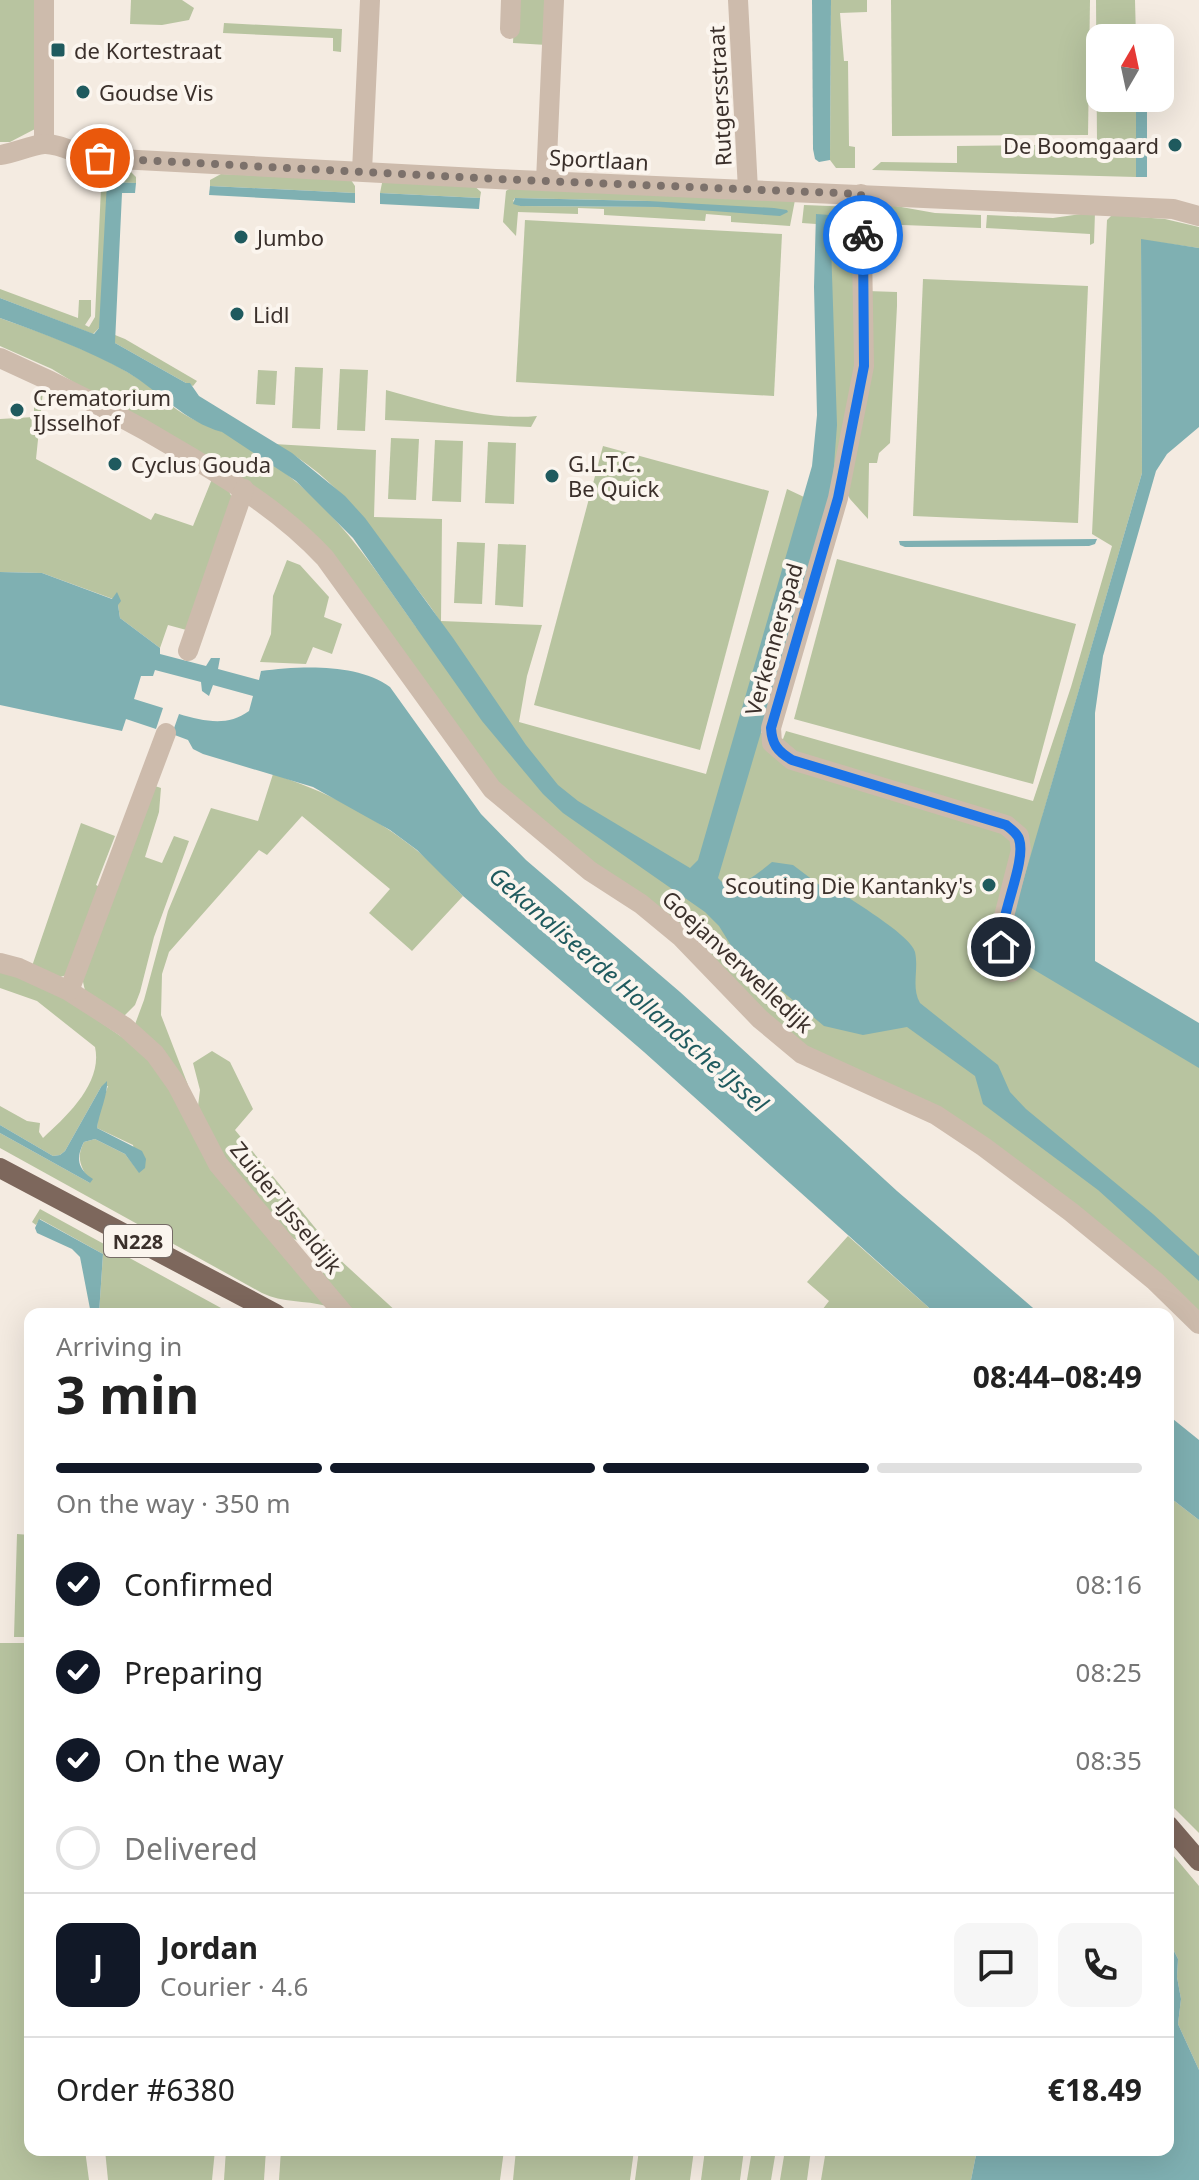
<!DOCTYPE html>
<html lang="en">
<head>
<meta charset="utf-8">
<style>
	:root { --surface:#fff; --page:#f6f6f6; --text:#222; --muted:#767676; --line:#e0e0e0; --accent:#111827 }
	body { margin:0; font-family:"Noto Sans",sans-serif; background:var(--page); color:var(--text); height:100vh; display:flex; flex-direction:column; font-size:30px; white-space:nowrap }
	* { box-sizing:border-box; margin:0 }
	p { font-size:26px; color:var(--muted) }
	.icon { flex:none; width:44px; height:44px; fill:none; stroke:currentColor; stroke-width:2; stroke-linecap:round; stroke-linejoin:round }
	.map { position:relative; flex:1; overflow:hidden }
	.details { position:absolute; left:24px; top:1308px; width:1150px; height:848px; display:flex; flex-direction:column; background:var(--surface); border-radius:16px; box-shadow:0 8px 32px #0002 }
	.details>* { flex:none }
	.needle { width:52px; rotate:9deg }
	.buttons { position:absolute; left:1086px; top:24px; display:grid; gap:16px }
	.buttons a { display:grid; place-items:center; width:88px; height:88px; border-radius:16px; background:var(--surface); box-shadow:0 8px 32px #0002; font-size:40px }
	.pin { position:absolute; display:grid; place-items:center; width:68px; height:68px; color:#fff; margin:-34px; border:4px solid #fff; border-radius:50%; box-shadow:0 2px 8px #0007 }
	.courier { position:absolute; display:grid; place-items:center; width:80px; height:80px; margin:-40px; border:6px solid #1a73e8; border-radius:50%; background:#fff; color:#222; box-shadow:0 2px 10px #0007 }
	.headline em { font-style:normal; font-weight:700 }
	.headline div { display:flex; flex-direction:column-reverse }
	.headline { display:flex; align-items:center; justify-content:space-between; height:136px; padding:0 32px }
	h1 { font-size:52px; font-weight:700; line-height:60px }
	.bar { display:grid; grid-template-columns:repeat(4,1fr); gap:12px 8px; align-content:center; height:96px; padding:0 32px }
	.bar i { height:10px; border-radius:6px; background:var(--line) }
	.bar .on { background:var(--accent) }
	.bar p { grid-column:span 4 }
	.line { display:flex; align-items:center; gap:20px; padding:0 32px; border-top:2px solid var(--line) }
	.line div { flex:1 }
	.round { display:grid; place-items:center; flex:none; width:84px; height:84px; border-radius:16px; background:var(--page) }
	ol { padding:0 32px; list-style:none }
	li { display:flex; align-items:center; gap:24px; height:88px }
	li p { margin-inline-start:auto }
	li .icon { padding:8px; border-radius:50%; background:var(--accent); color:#fff; stroke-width:4 }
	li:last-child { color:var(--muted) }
	li i { width:44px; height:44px; border:4px solid var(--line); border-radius:50% }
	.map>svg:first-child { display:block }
	.green { fill:#b8c4a0; fill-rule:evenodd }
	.water { fill:#7fb0b2 }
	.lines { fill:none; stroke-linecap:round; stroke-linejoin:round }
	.minor { stroke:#cdbbac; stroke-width:20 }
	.major { stroke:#7d675c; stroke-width:20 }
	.done { stroke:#7c716b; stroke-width:8; stroke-dasharray:0 14.4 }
	.route { stroke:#1a73e8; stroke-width:10 }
	.poi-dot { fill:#1f5a5e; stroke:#fbf5ee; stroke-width:3 }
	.labels { text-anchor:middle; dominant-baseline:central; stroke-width:8; stroke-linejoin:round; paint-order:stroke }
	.shield { fill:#fbf5ee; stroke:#756b66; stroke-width:2 }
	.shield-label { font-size:20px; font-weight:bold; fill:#3b302b }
	.poi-label { font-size:22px; fill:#3b302b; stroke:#fbf5ee; text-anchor:start }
	.street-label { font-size:22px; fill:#3b302b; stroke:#fbf5ee }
	.water-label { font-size:24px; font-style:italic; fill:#1f5a5e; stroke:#fbf5ee }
</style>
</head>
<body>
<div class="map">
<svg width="1199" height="2180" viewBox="0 0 1199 2180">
	<rect width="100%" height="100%" fill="#f4ebe1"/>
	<g class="green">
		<path d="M0 0H37L35 129 10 142H0Z"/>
		<path d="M131 0H182L194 8 189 20 162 25 130 24Z"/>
		<path d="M515 0H549L547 45 513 43Z"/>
		<path d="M831 0H867V12L840 13 844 61H848L849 146 855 147V168H836L830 160Z"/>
		<path d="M891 0H1090L1088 135 892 136Z"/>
		<path d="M1096 0H1135L1136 38H1100V98H1136V177L872 170 881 162 957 163V146L1097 144Z"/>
		<path d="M224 23 342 29 341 52 333 51V38L223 33Z"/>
		<path d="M102 167 127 168 136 177V183L108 182 101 321 99 328 93 334 0 298V289L78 318 79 300H91V316L85 325 89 327 95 317Z"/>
		<path d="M221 174 351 180 355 186V193L210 186V180Z"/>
		<path d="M389 179 471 183 481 192 480 198 380 193 382 183Z"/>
		<path d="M515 185 795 200 790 226 731 222V216L706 214 705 221 604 215V209L578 208V214L518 212 516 236 503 222 506 191ZM515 198 648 201 658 207 520 206 513 201Z"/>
		<path d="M870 204 890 205 935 213 981 215V228L877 224 876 236H872L868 231Z"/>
		<path d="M804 205 855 207 863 348 833 487 817 214 816 224 802 223Z"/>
		<path d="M1095 212 1094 243 1090 245V234L986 228 987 215 1053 218Z"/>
		<path d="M1112 215 1165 219 1199 227V248L1141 240 1142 473 1043 814 1018 953 1199 1043V1324L1075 1209 794 1038 512 805 325 558 129 416 52 369 0 346V318C50 336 106 355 149 386 158 392 164 400 172 406 186 417 205 425 221 431 236 438 253 450 267 460 332 503 372 565 416 627L441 623C430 604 414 586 401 568 365 519 330 472 274 444L376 450 374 517 442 519 441 621 542 625 527 676 519 722 706 774 787 489 804 497 720 787 752 730 783 739 786 731 1033 801 1071 687 1112 546 1092 534 1107 220Z"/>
		<path d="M525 220 782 234 774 396 516 382Z"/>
		<path d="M923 279 1088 286 1078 523 913 516Z"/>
		<path d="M867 291 897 292V306L890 443 879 453 877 463H869L868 519 850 499 843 486Z"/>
		<path d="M115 335 125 339 197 381 193 386 186 383 115 343Z"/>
		<path d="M295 367 323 368 320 429 292 428Z"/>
		<path d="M340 369 368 370 365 431 337 430Z"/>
		<path d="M258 370 277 371 275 405 256 404Z"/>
		<path d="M37 388 43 391 36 459 151 520 155 513 193 526 212 479 228 490 233 499 190 631 168 625 160 648 120 618 118 605 113 599 42 573 0 572V419L34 417V402Z"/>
		<path d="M386 390C435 403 486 421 537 416L531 427 385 420Z"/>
		<path d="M391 438 419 439 416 500 388 499Z"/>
		<path d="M435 440 463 441 461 502 432 501Z"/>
		<path d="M488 442 516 443 514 504 485 503Z"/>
		<path d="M603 446 769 491 700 750 534 705Z"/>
		<path d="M457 542 485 543 482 604 454 603Z"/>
		<path d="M498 544 526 545 523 607 495 605Z"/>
		<path d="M837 559 1076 624 1033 784 794 719Z"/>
		<path d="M287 560 300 565 329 597 324 617 342 624 332 654 313 647 306 664 260 662 271 634 273 596Z"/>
		<path d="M273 774C323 790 372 815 414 848 432 862 447 880 463 896L412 951 369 913 390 889 302 816 267 855 259 850 169 952 162 974 161 1015 188 1085 134 1027 144 1000 168 911 211 808 258 821Z"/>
		<path d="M152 785 161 788 159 812 145 857 162 863 174 836 189 841 154 937 140 992 135 1005 123 1017 86 995 81 973Z"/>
		<path d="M81 823 115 836 96 885 106 890 67 975 60 977 31 969Z"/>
		<path d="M0 968 48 986 148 1055 327 1306C304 1300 283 1303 262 1293L0 1148V1133L90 1183C82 1167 75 1159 84 1142L95 1139 125 1154 139 1172 133 1145 97 1128 99 1111 108 1086 101 1087 65 1151 60 1155 53 1156 0 1125V1106L27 1121 40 1123 39 1132 43 1138C67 1116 103 1083 95 1047L37 1001 0 988Z"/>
		<path d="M212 1051 230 1062 253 1109 235 1130 317 1230 304 1244 277 1230 253 1203 197 1114 200 1090 193 1063Z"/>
		<path d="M40 1209 232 1314H99L103 1254 40 1219 36 1225 32 1222Z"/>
		<path d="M848 1236 936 1314H819L829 1301 807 1282Z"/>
		<path d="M324 1239 338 1258 399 1314H354L324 1282 322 1267 310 1249Z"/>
		<path d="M1168 1496 1199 1520V1833L1168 1802Z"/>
		<path d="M17 1534 30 1535V1637H14Z"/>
		<path d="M0 1643H30V2150H85L89 2180H0Z"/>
		<path d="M1168 1849 1199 1886V2070L1178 2024 1181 1999 1177 1977 1178 1959 1168 1939Z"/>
		<path d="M105 2150H215L212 2180H108Z"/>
		<path d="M226 2150H266L264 2180H224Z"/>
		<path d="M281 2150H504L500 2180H279Z"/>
		<path d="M516 2150H634L630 2180H513Z"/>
		<path d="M639 2150H694L690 2180H635Z"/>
		<path d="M705 2150H744L740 2180H701Z"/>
		<path d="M752 2150H776L771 2180H747Z"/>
		<path d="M785 2150H811L807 2180H780Z"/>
		<path d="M826 2150H977L971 2180H821Z"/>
	</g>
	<g class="water">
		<path d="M812 0H831L830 160 819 162 815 159 813 149Z"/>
		<rect x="1136" y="98" width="11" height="79"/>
		<path d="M107 182 136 183 135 193H122L115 343 186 383H190L199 396 292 453 345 496 365 518 453 638 526 745 558 785 578 801 690 868 698 860 812 466 817 415 814 287 816 214 830 215 837 425 832 492 718 878 726 886C744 886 758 873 772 862L793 865 834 896 845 895C860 906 911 936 915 952 919 970 911 987 920 1003L998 1065 1010 1092 1026 1109 1153 1214 1199 1256V1281L1098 1190 983 1104 975 1076 907 1027 863 1035 824 1026 735 952 719 926 705 912 563 813 543 794 482 721 353 538 296 481 222 432C185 422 159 391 127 372 88 350 42 333 0 318V298L94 334 99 328Z"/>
		<path d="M210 186 355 193V203L209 195Z"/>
		<path d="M380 193 480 198 479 209 380 204Z"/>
		<path d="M515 198 648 201 774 208 787 210 788 212 780 216 658 207 520 206 513 204Z"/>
		<path d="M1141 239 1199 248V427L1167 454 1156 471 1103 656 1095 713V961L1199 1023V1068L1016 959 1004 947 1142 473Z"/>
		<path d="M1097 539 1095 544 1089 546 905 547 900 545 899 541Z"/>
		<path d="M0 572 42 573 112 599 117 592 121 601 118 605 120 618 160 648V654L206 666 211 658H220L218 669 259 680 261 671C300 666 357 663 390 687L481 814 526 860 680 992 897 1191 1040 1314H936L644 1052 463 896 417 850 390 830 313 787 203 754 193 749 188 740 172 734 179 714C204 721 227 727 249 711L253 696 213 685 209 696 202 691 201 682 155 670 153 676H141L134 699 163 708 156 729 126 719 122 731 0 705Z"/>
		<path d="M107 1081C108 1095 99 1113 97 1128L142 1151 146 1159 145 1168 139 1173 125 1154 95 1139 84 1142C76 1157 77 1169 93 1179L90 1183 0 1133V1125L53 1156 60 1155 65 1151 101 1087Z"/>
		<path d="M39 1219 103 1254 99 1314H91L80 1257 72 1249 37 1233 35 1228Z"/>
		<path d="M1168 1415 1199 1440V1520L1168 1496Z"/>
		<path d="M1168 1939 1178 1959 1177 1977 1181 1999 1178 2024 1199 2070V2180H971L977 2150H1168Z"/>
	</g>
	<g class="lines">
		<g class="minor">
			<path d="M44 0V144"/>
			<path d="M738 0 748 190"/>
			<path d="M510 29 511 0"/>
			<path d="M0 155C15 153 31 145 44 144 61 143 81 157 100 158L496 179 1173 209 1199 216"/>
			<path d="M362 171 370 0"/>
			<path d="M546 181 554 0"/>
			<path d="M861 194 864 366 838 498 771 728 772 743 792 760 1006 825 1019 836 1021 850 1000 932 1001 947 1011 972"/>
			<path d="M0 358C66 387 128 419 189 456 239 486 285 515 325 558L492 789 590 871 641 904 681 937 760 1019 802 1054 936 1115 984 1147 1071 1212 1155 1281 1199 1324"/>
			<path d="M188 651 244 489"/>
			<path d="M0 963 19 968 69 991 125 1027 155 1054 177 1085 218 1164 344 1314"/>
			<path d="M69 991 166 733"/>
		</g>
		<g class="major">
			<path d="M0 1168 276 1314"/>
			<path d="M1168 1825 1199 1861"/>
		</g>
	</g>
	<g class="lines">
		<path class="done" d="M100 158 496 179 861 194 863 235"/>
		<path class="route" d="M863 235 864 366 838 498 771 728C772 744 777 751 792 760L1006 825C1011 829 1017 833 1019 839 1027 862 999 916 1001 947"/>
	</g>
	<g class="poi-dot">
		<rect x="50" y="42" width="16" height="16" rx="4"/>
		<circle cx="83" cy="92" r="8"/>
		<circle cx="1175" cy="145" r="8"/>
		<circle cx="241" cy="237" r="8"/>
		<circle cx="237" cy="314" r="8"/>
		<circle cx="17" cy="410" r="8"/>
		<circle cx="115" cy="464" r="8"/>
		<circle cx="552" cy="476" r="8"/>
		<circle cx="989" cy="885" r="8"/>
	</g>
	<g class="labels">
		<rect class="shield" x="104" y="1225" width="68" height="32" rx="6"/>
		<g class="shield-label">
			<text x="138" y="1241">N228</text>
		</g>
		<g class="poi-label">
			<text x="74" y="50">de Kortestraat</text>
			<text x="99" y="92">Goudse Vis</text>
			<text x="1159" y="145" text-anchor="end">De Boomgaard</text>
			<text x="257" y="237">Jumbo</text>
			<text x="253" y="314">Lidl</text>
			<text x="33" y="397">Crematorium<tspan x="33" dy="25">IJsselhof</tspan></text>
			<text x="568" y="463">G.L.T.C.<tspan x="568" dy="25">Be Quick</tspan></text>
			<text x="131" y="464">Cyclus Gouda</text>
			<text x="973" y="885" text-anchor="end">Scouting Die Kantanky's</text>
		</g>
		<g class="street-label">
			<text transform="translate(719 96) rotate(-93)">Rutgersstraat</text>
			<text transform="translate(599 159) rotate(3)">Sportlaan</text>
			<text transform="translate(773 639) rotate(-74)">Verkennerspad</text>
			<text transform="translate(738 961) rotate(43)">Goejanverwelledijk</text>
			<text transform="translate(287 1207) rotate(51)">Zuider IJsseldijk</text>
		</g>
		<g class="water-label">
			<text transform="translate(629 989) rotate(41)">Gekanaliseerde Hollandsche IJssel</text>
		</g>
	</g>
</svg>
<div class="buttons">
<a><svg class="needle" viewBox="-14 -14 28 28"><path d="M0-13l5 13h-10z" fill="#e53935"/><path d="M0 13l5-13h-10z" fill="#767676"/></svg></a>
</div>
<div class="pin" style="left:100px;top:158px;background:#ea580c"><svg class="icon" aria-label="bag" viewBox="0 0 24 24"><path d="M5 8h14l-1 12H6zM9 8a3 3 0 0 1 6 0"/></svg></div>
<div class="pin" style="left:1001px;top:947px;background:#1f2937"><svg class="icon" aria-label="home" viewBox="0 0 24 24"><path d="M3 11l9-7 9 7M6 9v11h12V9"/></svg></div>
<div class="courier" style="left:863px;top:235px"><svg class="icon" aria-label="bike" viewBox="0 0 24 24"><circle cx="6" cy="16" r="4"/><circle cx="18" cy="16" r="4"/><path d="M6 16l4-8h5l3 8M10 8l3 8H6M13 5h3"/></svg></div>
<section class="details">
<div class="headline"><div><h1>3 min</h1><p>Arriving in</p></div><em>08:44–08:49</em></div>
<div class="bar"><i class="on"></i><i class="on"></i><i class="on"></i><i></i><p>On the way · 350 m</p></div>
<ol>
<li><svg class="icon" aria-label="check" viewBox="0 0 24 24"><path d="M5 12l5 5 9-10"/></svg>Confirmed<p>08:16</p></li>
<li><svg class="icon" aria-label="check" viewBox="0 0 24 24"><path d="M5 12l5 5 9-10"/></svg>Preparing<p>08:25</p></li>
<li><svg class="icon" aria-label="check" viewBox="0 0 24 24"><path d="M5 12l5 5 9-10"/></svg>On the way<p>08:35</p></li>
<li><i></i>Delivered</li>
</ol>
<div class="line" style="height:144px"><b class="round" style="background:var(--accent);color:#fff">J</b><div><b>Jordan</b><p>Courier · 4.6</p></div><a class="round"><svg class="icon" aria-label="chat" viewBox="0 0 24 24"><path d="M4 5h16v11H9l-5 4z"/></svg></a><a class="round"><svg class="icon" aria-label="phone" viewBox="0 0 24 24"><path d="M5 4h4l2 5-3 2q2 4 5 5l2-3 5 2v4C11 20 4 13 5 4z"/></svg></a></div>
<div class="line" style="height:104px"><div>Order #6380</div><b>€18.49</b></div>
</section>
</div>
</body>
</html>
